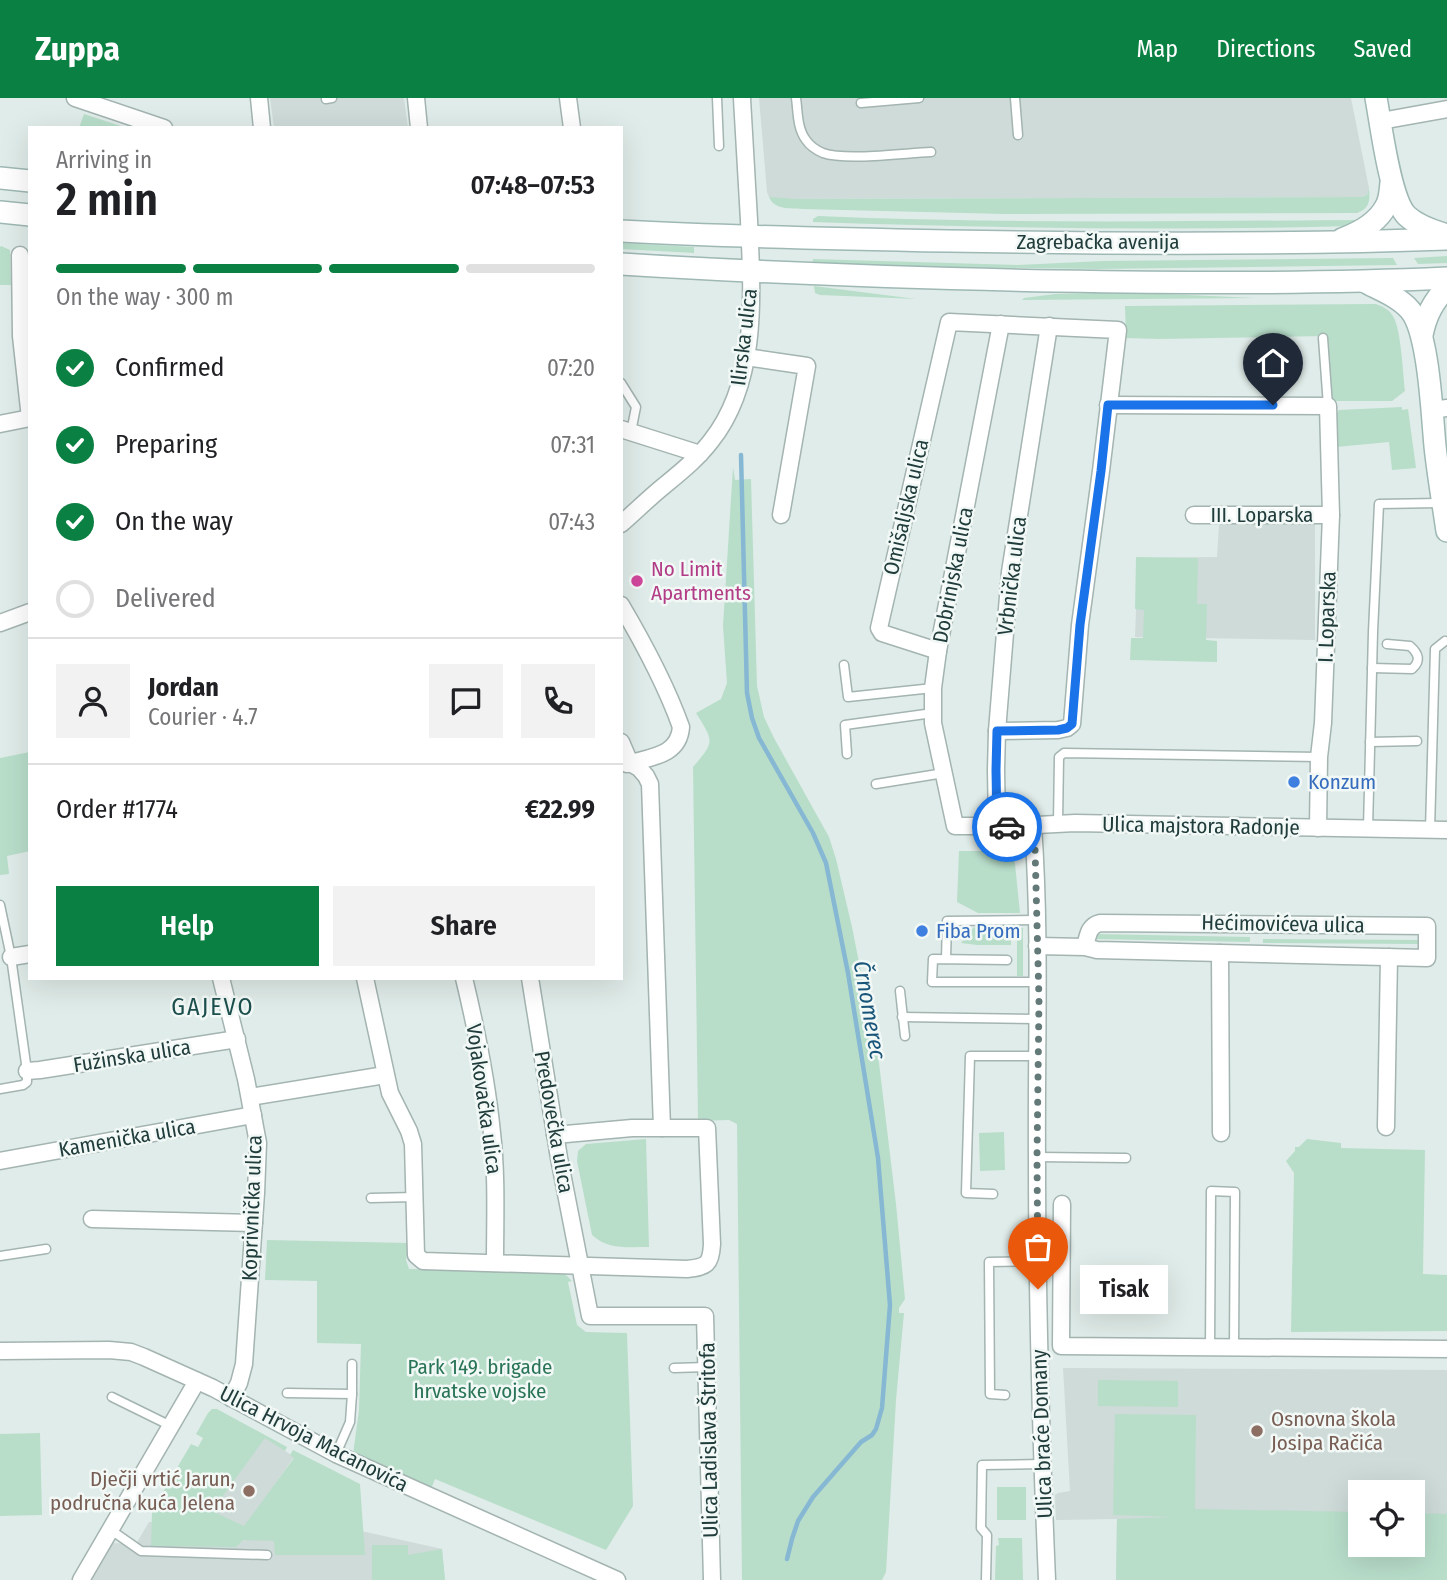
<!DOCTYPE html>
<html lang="en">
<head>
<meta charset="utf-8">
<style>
	:root { --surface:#fff; --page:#f2f2f2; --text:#202124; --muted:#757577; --line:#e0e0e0; --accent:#0b8043 }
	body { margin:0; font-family:"Fira Sans Condensed",sans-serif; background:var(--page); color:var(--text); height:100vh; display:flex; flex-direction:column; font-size:26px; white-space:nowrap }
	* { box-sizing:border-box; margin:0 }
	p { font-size:23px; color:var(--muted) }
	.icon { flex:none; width:38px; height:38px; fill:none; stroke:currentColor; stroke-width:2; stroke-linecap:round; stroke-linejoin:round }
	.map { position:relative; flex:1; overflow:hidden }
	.panel { position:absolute; left:28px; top:28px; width:595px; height:854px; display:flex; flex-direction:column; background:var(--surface); border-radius:0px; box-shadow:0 7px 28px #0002 }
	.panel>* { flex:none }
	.tools { position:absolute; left:1348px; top:1382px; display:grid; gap:14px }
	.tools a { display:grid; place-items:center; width:77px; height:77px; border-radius:0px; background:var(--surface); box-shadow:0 7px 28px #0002; font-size:35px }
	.pin { position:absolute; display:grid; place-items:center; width:60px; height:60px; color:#fff; margin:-72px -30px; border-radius:50% 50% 50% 0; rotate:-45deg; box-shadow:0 0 7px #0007 }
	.pin .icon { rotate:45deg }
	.courier { position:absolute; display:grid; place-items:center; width:70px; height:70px; margin:-35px; border:5px solid #1a73e8; border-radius:50%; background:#fff; color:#222; box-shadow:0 2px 9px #0007 }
	.bubble { position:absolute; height:49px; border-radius:0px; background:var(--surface); box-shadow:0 7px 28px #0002; font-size:23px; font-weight:600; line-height:49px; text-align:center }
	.summary em { font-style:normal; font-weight:600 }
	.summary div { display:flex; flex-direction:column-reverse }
	.summary { display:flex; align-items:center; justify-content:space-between; height:119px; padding:0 28px }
	h1 { font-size:46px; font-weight:600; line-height:52px }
	.bar { display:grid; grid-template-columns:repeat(4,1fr); gap:10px 7px; align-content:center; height:84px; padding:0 28px }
	.bar i { height:9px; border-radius:5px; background:var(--line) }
	.bar .active { background:var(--accent) }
	.bar p { grid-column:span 4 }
	.line { display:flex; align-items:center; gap:18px; padding:0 28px; border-top:2px solid var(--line) }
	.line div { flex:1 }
	.round { display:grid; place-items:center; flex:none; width:74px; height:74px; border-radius:0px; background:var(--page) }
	ol { padding:0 28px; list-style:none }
	li { display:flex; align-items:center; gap:21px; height:77px }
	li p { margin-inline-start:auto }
	li .icon { padding:7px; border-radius:50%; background:var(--accent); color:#fff; stroke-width:4 }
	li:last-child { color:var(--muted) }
	li i { width:38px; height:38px; border:4px solid var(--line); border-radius:50% }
	.cta { display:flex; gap:14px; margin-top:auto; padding:14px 28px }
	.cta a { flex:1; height:80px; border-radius:0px; background:var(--accent); color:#fff; font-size:28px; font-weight:600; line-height:80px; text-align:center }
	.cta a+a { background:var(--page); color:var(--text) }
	header { display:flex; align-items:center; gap:42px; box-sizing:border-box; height:98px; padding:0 35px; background:var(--accent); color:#fff }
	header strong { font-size:33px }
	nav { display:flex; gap:38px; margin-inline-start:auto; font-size:24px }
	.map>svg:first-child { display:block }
	.built { fill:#cedbd8; fill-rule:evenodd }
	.green { fill:#b8deca }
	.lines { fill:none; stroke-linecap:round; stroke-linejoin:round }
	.stream { stroke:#86b7d3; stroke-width:4.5 }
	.lane-casing { stroke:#a3b4b1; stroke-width:11 }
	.street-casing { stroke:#a3b4b1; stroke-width:19 }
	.secondary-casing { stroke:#9eb8b4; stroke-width:24 }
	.lane { stroke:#fff; stroke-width:8 }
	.street { stroke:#fff; stroke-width:16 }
	.secondary { stroke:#fff; stroke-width:21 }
	.done { stroke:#637a78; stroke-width:7; stroke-dasharray:0 12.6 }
	.route { stroke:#1a73e8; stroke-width:9 }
	.hotel-dot { fill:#d1479c; stroke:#f1f8f6; stroke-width:2.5 }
	.shop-dot { fill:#3f7fe0; stroke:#f1f8f6; stroke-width:2.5 }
	.education-dot { fill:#8d6e63; stroke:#f1f8f6; stroke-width:2.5 }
	.labels { text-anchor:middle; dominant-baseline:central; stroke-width:5; stroke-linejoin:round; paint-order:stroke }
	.street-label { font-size:21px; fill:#203c3b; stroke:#f1f8f6 }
	.hotel-label { font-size:21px; fill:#b23c85; stroke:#f1f8f6; text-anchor:start }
	.shop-label { font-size:21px; fill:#366cbe; stroke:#f1f8f6; text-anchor:start }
	.park-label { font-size:21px; fill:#297456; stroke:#f1f8f6 }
	.education-label { font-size:21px; fill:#785e54; stroke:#f1f8f6; text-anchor:start }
	.water-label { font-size:23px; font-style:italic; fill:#19557a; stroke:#f1f8f6 }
	.quarter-label { font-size:24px; letter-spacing:2px; fill:#1c4f4d; stroke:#f1f8f6 }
</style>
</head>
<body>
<header>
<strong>Zuppa</strong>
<nav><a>Map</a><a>Directions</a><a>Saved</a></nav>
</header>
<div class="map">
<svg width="1447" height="1482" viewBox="0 0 1447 1482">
	<rect width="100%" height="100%" fill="#e0ece9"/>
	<g class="built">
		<path d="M270 0H404L408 30H274Z"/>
		<path d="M759 0H1351L1369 90 1367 97 1361 99 775 101 769 99 767 94Z"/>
		<path d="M1315 424V542L1135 539 1138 460 1217 459 1219 426Z"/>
		<path d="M1063 1270 1447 1272V1482H1116L1117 1421 1056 1422 1055 1397 1058 1395 1070 1393ZM1360 1395H1412V1447H1360Z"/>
		<path d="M265 1339 294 1359 245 1429 366 1434 442 1451 445 1482H90L112 1445 136 1446 149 1424 242 1428 212 1413Z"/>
	</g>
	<g class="green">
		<path d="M84 16 127 30H79Z"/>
		<path d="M1369 90C1370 102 1370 111 1357 115L1005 116 802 111C790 110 774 112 769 99L795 101 1361 99 1367 97Z"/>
		<path d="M818 118C1000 126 1183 123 1365 122L1351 128C1172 133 992 130 813 124V121Z"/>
		<path d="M621 145 694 149V155L621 151Z"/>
		<path d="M1 148 10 152 11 187H0V149Z"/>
		<path d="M1447 158V165L1418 166 1414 160Z"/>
		<path d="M1393 160 1397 167 1097 171 812 167 813 161 1018 167 1103 163Z"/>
		<path d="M814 188 916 201 820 197 815 195Z"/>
		<path d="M1098 195 1165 196 1256 200 1022 202 1024 200 1055 196Z"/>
		<path d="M1376 206C1384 209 1390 212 1394 220 1401 233 1403 276 1405 293L1392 303H1336L1331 300 1327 238 1159 241 1126 240 1125 208Z"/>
		<path d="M1402 309V312L1408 311 1416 370 1392 372 1389 344 1336 349V317L1339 312Z"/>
		<path d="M733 369 735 382 751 381 757 588 764 619 774 640 829 739 836 761 852 829 879 965 896 1106 905 1201 899 1210V1215H904L896 1302 886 1474 882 1482H742L737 1026 729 1022 698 1023 693 669C715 643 714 644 696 615L721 601 727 585 723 528Z"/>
		<path d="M1136 459 1198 460 1197 506H1207L1206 542 1217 543V564L1130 562 1131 540H1143L1144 512 1135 511Z"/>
		<path d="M30 654V753L7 758 9 776 0 777V660Z"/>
		<path d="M959 753H1001L1014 756 1020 815H978L957 804Z"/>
		<path d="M974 829 1011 832V847H977L961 845Z"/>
		<rect x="1017" y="830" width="6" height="48"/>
		<path d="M1094 836 1250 839V844L1094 841Z"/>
		<path d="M1263 841 1419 842V846L1263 845Z"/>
		<path d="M1004 1034 1005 1072 980 1073 979 1035Z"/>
		<path d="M646 1041 649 1149C628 1149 608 1152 592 1137L577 1063 578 1053 586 1046Z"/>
		<path d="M1307 1041 1341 1045V1050L1425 1052 1423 1176 1447 1177V1233L1291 1234 1294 1075 1286 1063 1295 1053V1049H1299Z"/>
		<path d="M267 1142 409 1145 406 1162 409 1171 563 1174 572 1183 568 1184 577 1227 586 1234 627 1235 633 1408 606 1452 435 1381 431 1391 353 1356 359 1312 361 1246 317 1245V1183L265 1182Z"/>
		<path d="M1098 1282 1178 1283V1309L1098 1308Z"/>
		<path d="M212 1311H217L287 1349 285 1353 265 1340 212 1413 244 1428 294 1360 290 1357 293 1352 360 1386 365 1457H275L274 1443 243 1442 236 1449 151 1448 152 1413 191 1346 198 1349 203 1340 196 1336 208 1315Z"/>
		<path d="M1115 1316 1196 1317 1195 1411 1360 1414V1447H1412V1415L1447 1416V1482H1116L1117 1421 1174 1419 1113 1417Z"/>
		<path d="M40 1335 42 1417 0 1418V1336Z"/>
		<rect x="997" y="1389" width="29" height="33"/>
		<path d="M998 1440H1022L1023 1482H995L996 1448 999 1447Z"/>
		<path d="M372 1447H408V1457L442 1451 445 1482H372Z"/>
	</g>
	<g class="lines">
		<path class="stream" d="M741 357 747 595 752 620 759 640 813 735 826 765 848 875 878 1060 890 1207 882 1310 876 1331 872 1337 861 1344 813 1399 798 1423 792 1441 787 1461"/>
		<g class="lane-casing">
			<g id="lane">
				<path d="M717 0 719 48"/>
				<path d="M796 0C798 14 797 30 806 42 810 48 816 52 823 55 846 63 905 55 931 54"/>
				<path d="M1015 0 1018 37"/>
				<path d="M326 1 332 0"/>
				<path d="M861 5 919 0"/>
				<path d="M1323 240 1328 308"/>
				<path d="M621 285 636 309 631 334"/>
				<path d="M844 567 848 599 933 590"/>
				<path d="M1372 570 1412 571C1421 563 1419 556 1410 548L1387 546"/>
				<path d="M1370 644 1417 643"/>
				<path d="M847 656 845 627 933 615"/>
				<path d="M876 686 944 675"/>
				<path d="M1058 725 1059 659 1064 655 1319 659"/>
				<path d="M1368 730 1373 534 1379 406 1440 405"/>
				<path d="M1430 732 1435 551 1445 543"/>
				<path d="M0 807 11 859 27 973V984L23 987 0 991"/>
				<path d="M946 861 947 823 1037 822"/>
				<path d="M1007 862 933 861 932 884H1038"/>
				<path d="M900 893 905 938"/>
				<path d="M902 919 1039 921"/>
				<path d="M1037 1059 1126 1060"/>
				<path d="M993 1096 966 1095 970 958H1037"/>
				<path d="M371 1100 415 1099"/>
				<path d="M0 1158 46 1151"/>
				<path d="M1210 1249 1211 1093 1235 1094 1234 1249"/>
				<path d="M352 1266V1296"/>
				<path d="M674 1270 707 1269"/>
				<path d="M287 1295 352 1296 350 1324 336 1356"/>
				<path d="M1005 1297 990 1296 989 1164 1038 1163"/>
				<path d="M112 1299 171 1328"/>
				<path d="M111 1432 141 1453 267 1457"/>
				<path d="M986 1482 987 1437 981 1430 982 1367 1042 1366"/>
			</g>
		</g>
		<g class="street-casing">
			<g id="street">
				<path d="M75 0 164 30"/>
				<path d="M259 0 262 30"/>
				<path d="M416 0 419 30"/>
				<path d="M568 0 572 30"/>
				<path d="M1381 23 1447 11"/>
				<path d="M20 157 21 238 30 320"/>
				<path d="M1001 226 938 553 933 590V625L955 728H1018L1075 725 1447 732"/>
				<path d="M746 259 807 268 781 417"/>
				<path d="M1108 307 1328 308 1331 417 1323 625 1319 659 1318 730"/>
				<path d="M1432 312 1447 310"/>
				<path d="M0 326 30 320"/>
				<path d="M621 331 700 356"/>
				<path d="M1194 417H1331"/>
				<path d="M621 426C636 413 650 399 665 387 682 373 698 360 711 343 759 283 752 195 749 122 747 82 744 41 742 0"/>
				<path d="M621 507C644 546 666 587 681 629 679 658 650 659 627 666"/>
				<path d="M0 525 30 514"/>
				<path d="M938 553 882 535 879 530 949 224 1118 232 1101 373 1080 527 1072 626 1067 630 1058 632 997 633"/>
				<path d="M1033 728C1041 839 1036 951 1037 1062 1037 1202 1041 1342 1047 1482"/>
				<path d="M997 729 996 672 997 633 1010 474 1049 228"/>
				<path d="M1037 848 1085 849 1097 852 1427 860V828L1100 825C1088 828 1088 838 1085 849"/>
				<path d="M1220 855 1221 1035"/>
				<path d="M11 859 30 856"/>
				<path d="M221 880 246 981 258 1045 256 1095 244 1266 239 1285 231 1300"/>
				<path d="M365 880 390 995 409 1033 413 1046 416 1157 423 1163 687 1171C707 1169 711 1166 712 1146L707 1030H662"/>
				<path d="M464 880C476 930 487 984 492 1035 497 1078 495 1122 495 1165"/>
				<path d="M530 880 559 1060 590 1218H705L712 1482"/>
				<path d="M27 973 40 972 237 941"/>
				<path d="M250 999 385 977"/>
				<path d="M1386 1029 1389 859"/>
				<path d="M555 1037 632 1030H662L650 686 646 678 639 670 630 665 621 644"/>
				<path d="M0 1063 253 1017"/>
				<path d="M1062 1106 1061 1248 1447 1251"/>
				<path d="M92 1121 254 1125"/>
				<path d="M0 1253 109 1252 131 1254 144 1259 213 1290 336 1356 617 1482"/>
				<path d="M81 1482 197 1283"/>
			</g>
		</g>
		<g class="secondary-casing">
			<g id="secondary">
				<path d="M1376 0C1381 26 1390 102 1407 118 1418 128 1433 133 1447 137"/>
				<path d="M0 80 30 83"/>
				<path d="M0 114 30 117"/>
				<path d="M621 133C731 139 840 141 949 143 1115 146 1281 147 1447 141"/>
				<path d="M1342 141C1358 135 1378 124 1386 108 1390 101 1390 93 1391 85"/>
				<path d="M621 166C766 175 910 180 1055 183 1186 185 1317 186 1447 180"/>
				<path d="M1365 184C1380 192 1399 199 1410 212 1429 234 1432 318 1435 348 1438 377 1443 405 1447 433"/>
				<path d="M1422 237C1426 217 1433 204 1447 189"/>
			</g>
		</g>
		<use href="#lane" class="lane"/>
		<use href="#street" class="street"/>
		<use href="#secondary" class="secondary"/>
	</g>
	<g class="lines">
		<path class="done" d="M1007 729 1033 728 1035 750 1039 902 1037 1059 1038 1191"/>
		<path class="route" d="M1007 729H997L996 672 997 633 1058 632 1067 630 1072 626 1080 527 1101 373 1108 307H1273"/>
	</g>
	<circle class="hotel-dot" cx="637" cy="483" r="7"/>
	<g class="shop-dot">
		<circle cx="1294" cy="684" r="7"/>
		<circle cx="922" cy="833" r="7"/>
	</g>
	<g class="education-dot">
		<circle cx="1257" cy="1333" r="7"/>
		<circle cx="249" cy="1393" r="7"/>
	</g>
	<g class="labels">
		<g class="street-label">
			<text x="1098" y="144">Zagrebačka avenija</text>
			<text transform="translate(744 239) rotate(-83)">Ilirska ulica</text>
			<text transform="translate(906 409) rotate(-77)">Omišaljska ulica</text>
			<text x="1262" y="417">III. Loparska</text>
			<text transform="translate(953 477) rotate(-79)">Dobrinjska ulica</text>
			<text transform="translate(1012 478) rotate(-83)">Vrbnička ulica</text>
			<text transform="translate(1327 519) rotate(-88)">I. Loparska</text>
			<text transform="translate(1201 728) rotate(1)">Ulica majstora Radonje</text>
			<text transform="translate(1283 826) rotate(1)">Hećimovićeva ulica</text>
			<text transform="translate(132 958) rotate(-9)">Fužinska ulica</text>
			<text transform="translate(484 1001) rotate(82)">Vojakovačka ulica</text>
			<text transform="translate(554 1024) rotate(80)">Predovečka ulica</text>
			<text transform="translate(127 1040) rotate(-10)">Kamenička ulica</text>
			<text transform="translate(252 1110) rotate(-88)">Koprivnička ulica</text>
			<text transform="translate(1042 1336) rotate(-92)">Ulica braće Domany</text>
			<text transform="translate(314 1341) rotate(27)">Ulica Hrvoja Macanovića</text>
			<text transform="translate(709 1342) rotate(-91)">Ulica Ladislava Štritofa</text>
		</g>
		<g class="hotel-label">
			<text x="651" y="471">No Limit<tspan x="651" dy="24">Apartments</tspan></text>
		</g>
		<g class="shop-label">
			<text x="1308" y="684">Konzum</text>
			<text x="936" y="833">Fiba Prom</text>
		</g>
		<g class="park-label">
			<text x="480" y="1269">Park 149. brigade<tspan x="480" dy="24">hrvatske vojske</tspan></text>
		</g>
		<g class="education-label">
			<text x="1271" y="1321">Osnovna škola<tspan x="1271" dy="24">Josipa Račića</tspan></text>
			<text x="235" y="1381" text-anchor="end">Dječji vrtić Jarun,<tspan x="235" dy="24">područna kuća Jelena</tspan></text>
		</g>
		<g class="water-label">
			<text transform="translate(870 912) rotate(80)">Črnomerec</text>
		</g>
		<g class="quarter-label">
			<text x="213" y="909">GAJEVO</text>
		</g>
	</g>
</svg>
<div class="tools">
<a><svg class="icon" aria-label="locate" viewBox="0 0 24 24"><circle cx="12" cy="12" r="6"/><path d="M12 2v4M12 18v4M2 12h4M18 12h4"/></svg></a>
</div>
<div class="pin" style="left:1038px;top:1191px;background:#ea580c"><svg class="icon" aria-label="bag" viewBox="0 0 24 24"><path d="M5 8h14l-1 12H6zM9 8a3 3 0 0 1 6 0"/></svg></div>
<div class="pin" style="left:1273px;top:307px;background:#1f2937"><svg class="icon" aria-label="home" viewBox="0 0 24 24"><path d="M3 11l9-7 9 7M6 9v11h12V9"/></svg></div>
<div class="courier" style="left:1007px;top:729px"><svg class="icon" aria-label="car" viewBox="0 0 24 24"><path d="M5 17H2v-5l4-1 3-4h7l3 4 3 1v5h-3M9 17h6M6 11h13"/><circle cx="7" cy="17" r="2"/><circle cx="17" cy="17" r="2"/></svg></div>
<div class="bubble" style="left:1080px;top:1167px;width:88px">Tisak</div>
<section class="panel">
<div class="summary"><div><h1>2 min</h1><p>Arriving in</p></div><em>07:48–07:53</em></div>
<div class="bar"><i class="active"></i><i class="active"></i><i class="active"></i><i></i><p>On the way · 300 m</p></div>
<ol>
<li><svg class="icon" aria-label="check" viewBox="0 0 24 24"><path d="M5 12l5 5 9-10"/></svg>Confirmed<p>07:20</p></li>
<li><svg class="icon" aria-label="check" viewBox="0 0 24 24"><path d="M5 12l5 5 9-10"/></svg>Preparing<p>07:31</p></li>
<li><svg class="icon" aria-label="check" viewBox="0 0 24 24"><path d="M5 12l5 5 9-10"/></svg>On the way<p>07:43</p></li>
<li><i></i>Delivered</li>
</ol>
<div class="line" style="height:126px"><a class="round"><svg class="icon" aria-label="person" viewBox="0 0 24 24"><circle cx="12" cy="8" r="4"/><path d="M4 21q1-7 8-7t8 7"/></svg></a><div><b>Jordan</b><p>Courier · 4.7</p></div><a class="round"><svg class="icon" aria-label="chat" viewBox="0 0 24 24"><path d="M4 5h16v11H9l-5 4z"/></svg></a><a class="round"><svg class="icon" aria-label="phone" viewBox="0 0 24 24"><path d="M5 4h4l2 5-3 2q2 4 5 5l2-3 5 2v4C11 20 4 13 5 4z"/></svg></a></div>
<div class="line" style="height:91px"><div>Order #1774</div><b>€22.99</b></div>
<div class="cta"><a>Help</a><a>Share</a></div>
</section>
</div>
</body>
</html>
